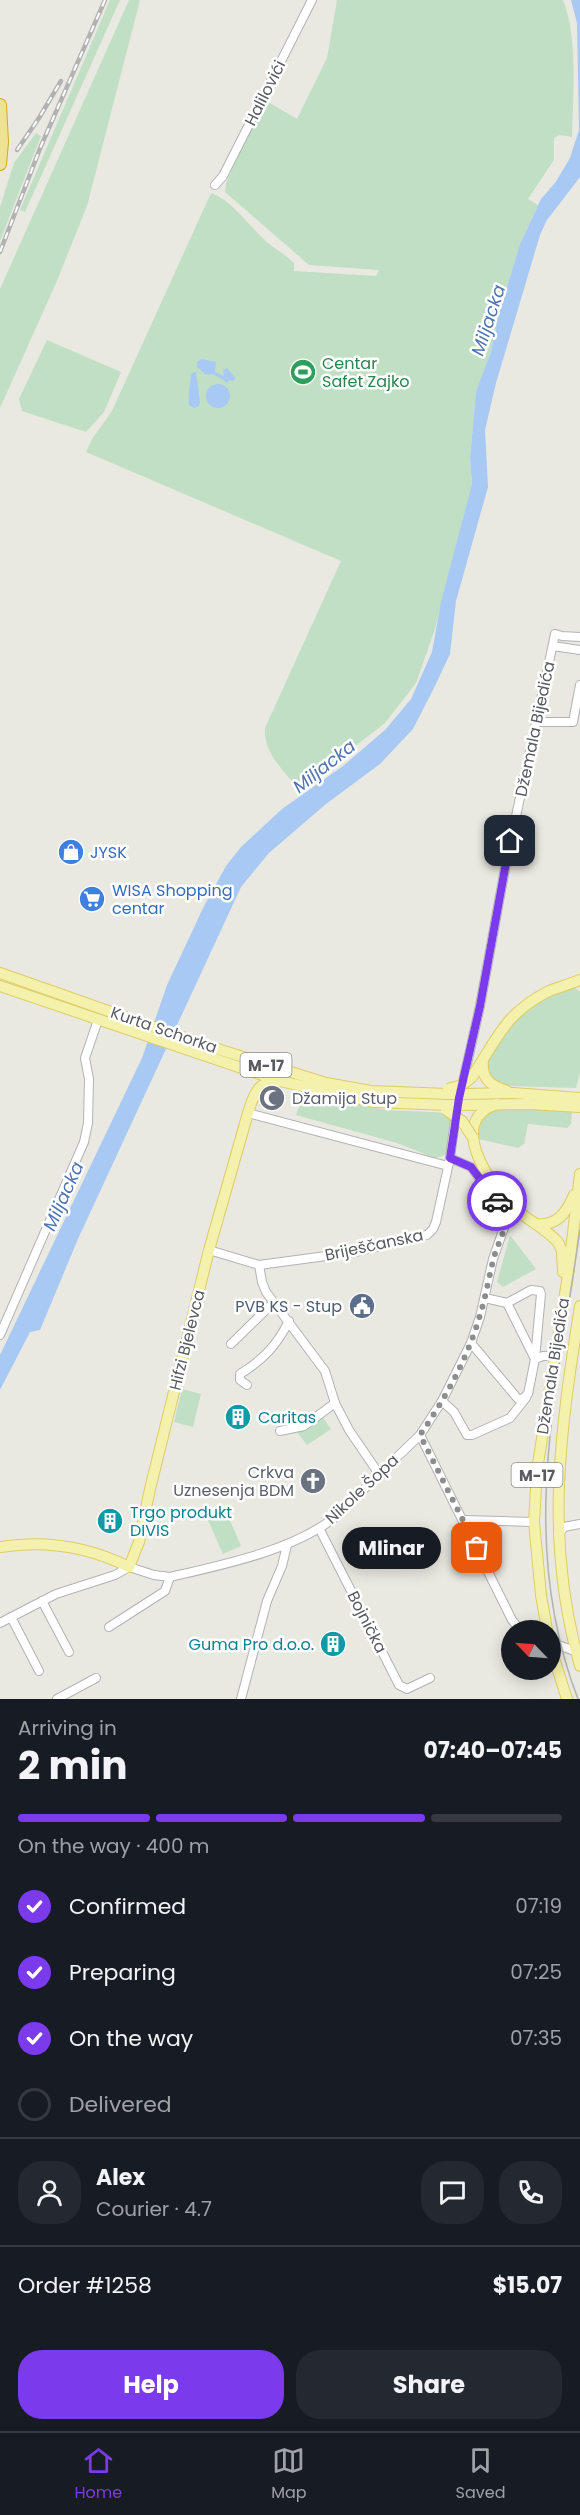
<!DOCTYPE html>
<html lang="en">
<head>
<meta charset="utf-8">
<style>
	:root { --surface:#171b24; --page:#242831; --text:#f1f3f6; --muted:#9ea1a6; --line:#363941; --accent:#7c3aed }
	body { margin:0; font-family:Poppins,sans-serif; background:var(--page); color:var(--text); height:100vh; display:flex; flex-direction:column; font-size:22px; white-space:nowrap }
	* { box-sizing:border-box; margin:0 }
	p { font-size:20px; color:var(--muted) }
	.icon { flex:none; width:33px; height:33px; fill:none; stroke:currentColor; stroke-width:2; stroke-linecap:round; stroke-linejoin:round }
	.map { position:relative; height:1699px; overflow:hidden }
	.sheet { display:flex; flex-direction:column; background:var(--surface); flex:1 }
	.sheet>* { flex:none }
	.needle { width:39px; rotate:295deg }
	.tools { position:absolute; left:501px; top:1620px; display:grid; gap:12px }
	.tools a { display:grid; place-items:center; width:60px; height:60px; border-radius:50%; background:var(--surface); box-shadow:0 3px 15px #0003; font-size:30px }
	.pin { position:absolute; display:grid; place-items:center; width:51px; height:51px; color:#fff; margin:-26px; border-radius:12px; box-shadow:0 3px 9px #0006 }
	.courier { position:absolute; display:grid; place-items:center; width:60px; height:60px; margin:-30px; border:4px solid #7c3aed; border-radius:50%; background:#fff; color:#222; box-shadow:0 2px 8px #0007 }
	.bubble { position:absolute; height:42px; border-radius:21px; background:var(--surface); box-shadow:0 3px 15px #0003; font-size:20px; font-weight:700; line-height:42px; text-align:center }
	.summary em { font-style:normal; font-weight:700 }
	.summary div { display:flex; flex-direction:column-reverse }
	.summary { display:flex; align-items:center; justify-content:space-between; height:102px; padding:0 18px }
	h1 { font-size:39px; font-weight:700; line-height:45px }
	.bar { display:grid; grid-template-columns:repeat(4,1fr); gap:9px 6px; align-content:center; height:72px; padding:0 18px }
	.bar i { height:8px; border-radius:4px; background:var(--line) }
	.bar .active { background:var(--accent) }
	.bar p { grid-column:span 4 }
	.line { display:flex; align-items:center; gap:15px; padding:0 18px; border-top:2px solid var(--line) }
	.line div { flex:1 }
	.round { display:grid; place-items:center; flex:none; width:63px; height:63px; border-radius:24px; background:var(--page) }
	ol { padding:0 18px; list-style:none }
	li { display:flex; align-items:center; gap:18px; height:66px }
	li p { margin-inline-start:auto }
	li .icon { padding:6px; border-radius:50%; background:var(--accent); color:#fff; stroke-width:4 }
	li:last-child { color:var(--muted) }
	li i { width:33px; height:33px; border:3px solid var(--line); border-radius:50% }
	.primary-button { display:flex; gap:12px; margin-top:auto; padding:12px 18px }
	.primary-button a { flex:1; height:69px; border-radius:24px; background:var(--accent); color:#fff; font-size:24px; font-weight:700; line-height:69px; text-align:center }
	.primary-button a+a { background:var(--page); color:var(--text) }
	.tab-bar { display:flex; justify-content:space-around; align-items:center; height:84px; border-top:2px solid var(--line); background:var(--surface); font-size:16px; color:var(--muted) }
	.tab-bar a { display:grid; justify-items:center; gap:3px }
	.tab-bar .active { color:var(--accent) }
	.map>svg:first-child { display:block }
	.green { fill:#c0dfc4 }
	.water { fill:#a8c9f3 }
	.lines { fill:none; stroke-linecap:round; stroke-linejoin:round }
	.minor-casing { stroke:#b1b2b7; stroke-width:10 }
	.major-casing { stroke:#decb66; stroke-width:12 }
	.highway-casing { stroke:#cfac1c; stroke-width:14 }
	.minor { stroke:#fff; stroke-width:8 }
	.major { stroke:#f4f1ac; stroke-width:10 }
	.highway { stroke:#eee294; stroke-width:12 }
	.tram { stroke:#b1b2b2; stroke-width:1.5 }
	.rail-casing { stroke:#b1b2b2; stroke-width:4.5 }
	.rail { stroke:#fff; stroke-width:2; stroke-dasharray:7; stroke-linecap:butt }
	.major-bridge-casing { stroke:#decb66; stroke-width:12; stroke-linecap:butt }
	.major-bridge { stroke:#f4f1ac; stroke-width:10 }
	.done { stroke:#8c8d8d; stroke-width:6; stroke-dasharray:0 10.8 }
	.route { stroke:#7c3aed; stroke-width:8 }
	.labels { text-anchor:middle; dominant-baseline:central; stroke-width:5; stroke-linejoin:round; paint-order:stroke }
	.shield { fill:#fff; stroke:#8b8c90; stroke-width:1.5 }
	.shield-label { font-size:15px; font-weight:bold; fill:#595b60 }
	.street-label { font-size:16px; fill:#595b60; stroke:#fff }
	.leisure-label { font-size:16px; fill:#27864d; stroke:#fff; text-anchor:start }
	.shop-label { font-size:16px; fill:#366cbe; stroke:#fff; text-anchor:start }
	.worship-label { font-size:16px; fill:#5b616d; stroke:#fff; text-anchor:start }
	.service-label { font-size:16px; fill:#4e5e75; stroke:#fff; text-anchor:end }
	.culture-label { font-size:16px; fill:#0d838f; stroke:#fff; text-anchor:start }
	.water-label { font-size:18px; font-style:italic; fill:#4f74b2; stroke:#fff }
</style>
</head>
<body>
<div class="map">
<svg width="580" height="1699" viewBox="0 0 580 1699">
	<rect width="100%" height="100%" fill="#eae9e1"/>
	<g class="green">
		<path d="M110 0H120L25 212 20 210Z"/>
		<path d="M129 0H140L87 206 56 283 0 408V289Z"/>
		<path d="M337 0H563C578 35 573 98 572 137L560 135 554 138V160L528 199 538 205 520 244 498 317 491 352 476 391 470 458 472 484 435 629 416 683 385 723 299 790C285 772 263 753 265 728L341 561 86 452 92 439 112 411 211 193C236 202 250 230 272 246 280 252 287 256 294 263V271L376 276 379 270 309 265 225 192 226 183 263 99 297 119 327 58Z"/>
		<path d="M36 133 41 136 0 241V207L14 163Z"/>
		<path d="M47 340 121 372 104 412 86 432 22 411 19 399Z"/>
		<path d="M574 988 580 991V1072L576 1088 506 1086 489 1077 486 1067 498 1036 539 1000 564 989Z"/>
		<path d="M304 1094 385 1110 432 1112 443 1113 452 1119 447 1153 443 1156 435 1158 397 1143 296 1115Z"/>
		<path d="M508 1108 572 1112 571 1124 567 1128 528 1124 524 1144 518 1148 479 1139 478 1130 481 1117 491 1110Z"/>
		<path d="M510 1235 536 1269 503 1287 497 1282Z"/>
		<path d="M182 1389 201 1394 193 1427 174 1422Z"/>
		<path d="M321 1415 331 1429 307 1445 297 1432Z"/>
		<path d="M226 1511 241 1546 223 1554 208 1520Z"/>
	</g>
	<g class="water">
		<path d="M571 0H580V177L547 220 540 235 496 383 485 430 488 487 456 601 450 654 434 688 413 729 380 764 326 804 269 853 241 887 78 1239 40 1330 30 1332 0 1390V1355L142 1058 167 985 205 904 226 866 241 847 282 809 343 766 385 730 411 699 432 652 441 602 472 484 470 458 476 391 491 352 498 317 520 244 541 199 555 183 570 158 579 130 577 23Z"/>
		<path d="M202 359 216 362 215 372 224 376 223 370 227 368 236 378 233 381 229 380 228 383 213 374 206 375 197 367V362Z"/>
		<path d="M196 372 200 402 199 406 194 408 189 405C188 395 190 384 191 374Z"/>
		<circle cx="218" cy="396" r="12"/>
	</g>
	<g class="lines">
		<g class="minor-casing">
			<g id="minor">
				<path d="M215 185 223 176 312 0"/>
				<path d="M553 646 580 650"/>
				<path d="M536 722H573L580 685"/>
				<path d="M462 1086 480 1006 506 863 555 634 562 636 580 637"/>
				<path d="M248 1113 448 1166"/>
				<path d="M209 1250 259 1265 356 1252 427 1235 433 1229 436 1222 450 1158 456 1113"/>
				<path d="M259 1265 262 1282 266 1292 325 1371 335 1403 349 1430 379 1474"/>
				<path d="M485 1298 507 1303 531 1290 540 1291 541 1294 535 1359"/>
				<path d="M507 1303 535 1359"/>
				<path d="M0 1335 84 1142 88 1123 89 1079 85 1058 98 1020"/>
				<path d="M471 1343 518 1399H522L528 1394 535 1359 543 1356H554"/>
				<path d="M231 1344 273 1303"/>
				<path d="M247 1385 240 1380V1374C263 1360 277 1345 289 1321"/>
				<path d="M442 1401 454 1412 467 1435H472L510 1418 526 1398"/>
				<path d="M280 1431 304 1426 335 1403"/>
				<path d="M420 1435 512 1620 520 1630"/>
				<path d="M463 1520 534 1522"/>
				<path d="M319 1528 399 1685 407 1689 430 1678"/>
				<path d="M558 1535 564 1527 580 1524"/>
				<path d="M42 1601 69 1652"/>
				<path d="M11 1617 39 1671"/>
				<path d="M0 1623 56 1594 115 1575 129 1567 154 1575 170 1577C222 1565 291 1551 334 1518L420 1435 442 1401 471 1343 480 1317 493 1259 506 1222 505 1212 471 1167 450 1158"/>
				<path d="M109 1627 165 1591 170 1577"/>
				<path d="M550 1642 580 1653"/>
				<path d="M57 1699 96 1678"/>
				<path d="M241 1699 267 1601 282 1566 287 1545"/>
			</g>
		</g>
		<g class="major-casing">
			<g id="major">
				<path d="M0 973 208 1046 326 1083 371 1091 448 1094"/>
				<path d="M0 986 280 1081 373 1102 448 1105"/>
				<path d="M483 1061C481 1079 491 1086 507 1091"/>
				<path d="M472 1077C497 1039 505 1013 549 991 559 987 570 984 580 980"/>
				<path d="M465 1094 513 1093 580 1098"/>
				<path d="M497 1104C447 1120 487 1181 511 1205 525 1219 544 1227 558 1242L562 1251 563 1272"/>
				<path d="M464 1105 530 1104 580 1107"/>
				<path d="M536 1224C558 1226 566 1213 574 1195"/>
				<path d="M580 1306C560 1433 544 1540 580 1666"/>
				<path d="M0 1547C45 1540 89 1547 129 1567L139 1542 150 1489 209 1250 248 1113C254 1094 257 1081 280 1081"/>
				<path d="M547 1630 541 1595 534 1522 537 1470 568 1275 580 1174"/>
				<path d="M550 1646 567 1699"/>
			</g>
		</g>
		<g class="highway-casing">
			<path id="highway" d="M0 105 2 142 0 164"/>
		</g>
		<use href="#minor" class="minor"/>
		<use href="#major" class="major"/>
		<use href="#highway" class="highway"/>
		<path class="tram" d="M578 1699C517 1541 557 1391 580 1230"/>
		<g class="rail-casing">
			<g id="rail">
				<path d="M17 150 39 118 61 81"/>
				<path d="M0 252 41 146 105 0"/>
			</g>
		</g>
		<use href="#rail" class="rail"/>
		<g class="major-bridge-casing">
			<g id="major-bridge">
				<path d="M448 1089 462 1085 472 1077"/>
				<path d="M448 1094H465"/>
				<path d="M448 1105H464"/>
				<path d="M446 1110 462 1121 473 1138"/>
			</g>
		</g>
		<use href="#major-bridge" class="major-bridge"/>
	</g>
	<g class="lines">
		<path class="done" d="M477 1548 420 1435C445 1399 468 1358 480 1315 486 1296 489 1276 494 1257 500 1236 514 1220 497 1201"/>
		<path class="route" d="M497 1201 471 1167 450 1158 459 1098 480 1006 510 841"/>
	</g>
	<defs>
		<g id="stadium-disc" transform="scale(1.35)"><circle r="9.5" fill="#2e9e5b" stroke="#fff"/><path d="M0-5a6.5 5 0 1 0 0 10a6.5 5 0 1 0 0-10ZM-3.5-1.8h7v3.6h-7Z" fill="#fff"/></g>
		<g id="shop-disc" transform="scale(1.35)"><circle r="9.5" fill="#3f7fe0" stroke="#fff"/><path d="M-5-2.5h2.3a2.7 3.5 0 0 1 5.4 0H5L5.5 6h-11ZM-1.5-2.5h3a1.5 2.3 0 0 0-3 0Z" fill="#fff"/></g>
		<g id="supermarket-disc" transform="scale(1.35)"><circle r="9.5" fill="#3f7fe0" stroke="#fff"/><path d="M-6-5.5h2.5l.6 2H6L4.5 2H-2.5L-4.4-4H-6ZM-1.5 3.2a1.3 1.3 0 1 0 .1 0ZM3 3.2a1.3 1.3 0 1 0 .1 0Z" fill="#fff"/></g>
		<g id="mosque-disc" transform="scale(1.35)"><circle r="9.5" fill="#6b7280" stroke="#fff"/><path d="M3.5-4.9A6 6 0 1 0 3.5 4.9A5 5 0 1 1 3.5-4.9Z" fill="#fff"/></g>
		<g id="civic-disc" transform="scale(1.35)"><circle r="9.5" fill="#5c6f8a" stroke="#fff"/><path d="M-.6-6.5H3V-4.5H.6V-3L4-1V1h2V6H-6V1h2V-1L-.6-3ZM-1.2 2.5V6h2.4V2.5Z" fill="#fff"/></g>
		<g id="building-disc" transform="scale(1.35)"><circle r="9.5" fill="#0f9aa8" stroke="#fff"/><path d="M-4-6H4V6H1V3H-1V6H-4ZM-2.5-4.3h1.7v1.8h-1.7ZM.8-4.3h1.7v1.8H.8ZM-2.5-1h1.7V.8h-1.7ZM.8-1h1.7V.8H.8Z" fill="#fff"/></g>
		<g id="church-disc" transform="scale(1.35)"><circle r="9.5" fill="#6b7280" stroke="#fff"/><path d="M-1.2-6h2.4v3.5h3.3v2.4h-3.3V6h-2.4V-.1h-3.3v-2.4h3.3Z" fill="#fff"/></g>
	</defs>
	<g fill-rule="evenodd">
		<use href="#stadium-disc" x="303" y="372"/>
		<use href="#shop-disc" x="71" y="852"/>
		<use href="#supermarket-disc" x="92" y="899"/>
		<use href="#mosque-disc" x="272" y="1098"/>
		<use href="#civic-disc" x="362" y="1306"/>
		<use href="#building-disc" x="238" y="1417"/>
		<use href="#church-disc" x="313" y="1481"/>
		<use href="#building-disc" x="110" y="1521"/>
		<use href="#building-disc" x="333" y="1644"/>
	</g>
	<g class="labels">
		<g class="shield">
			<rect x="240.5" y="1053" width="51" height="24" rx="4.5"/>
			<rect x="511.5" y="1463" width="51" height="24" rx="4.5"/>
		</g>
		<g class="shield-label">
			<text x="266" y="1065">M-17</text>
			<text x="537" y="1475">M-17</text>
		</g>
		<g class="street-label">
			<text transform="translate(265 93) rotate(-63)">Halilovići</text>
			<text transform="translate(535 729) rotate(-78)">Džemala Bijedića</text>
			<text transform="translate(164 1030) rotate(19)">Kurta Schorka</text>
			<text transform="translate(374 1245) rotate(-12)">Briješčanska</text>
			<text transform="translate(187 1340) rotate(-76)">Hifzi Bjelevca</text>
			<text transform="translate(553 1366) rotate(-81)">Džemala Bijedića</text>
			<text transform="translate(362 1489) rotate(-43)">Nikole Šopa</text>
			<text transform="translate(367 1622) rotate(63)">Bojnička</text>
		</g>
		<g class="leisure-label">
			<text x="322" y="363">Centar<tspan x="322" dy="18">Safet Zajko</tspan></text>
		</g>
		<g class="shop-label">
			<text x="90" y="852">JYSK</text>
			<text x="112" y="890">WISA Shopping<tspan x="112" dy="18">centar</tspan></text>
		</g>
		<g class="worship-label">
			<text x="292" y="1098">Džamija Stup</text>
			<text x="294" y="1472" text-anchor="end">Crkva<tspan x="294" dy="18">Uznesenja BDM</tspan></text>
		</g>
		<g class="service-label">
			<text x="342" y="1306">PVB KS - Stup</text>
		</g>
		<g class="culture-label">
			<text x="258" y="1417">Caritas</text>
			<text x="130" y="1512">Trgo produkt<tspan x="130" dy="18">DIVIS</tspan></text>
			<text x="314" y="1644" text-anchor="end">Guma Pro d.o.o.</text>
		</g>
		<g class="water-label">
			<text transform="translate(488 320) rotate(-72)">Miljacka</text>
			<text transform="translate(324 766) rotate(-38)">Miljacka</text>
			<text transform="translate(63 1196) rotate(-66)">Miljacka</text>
		</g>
	</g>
</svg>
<div class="tools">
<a><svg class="needle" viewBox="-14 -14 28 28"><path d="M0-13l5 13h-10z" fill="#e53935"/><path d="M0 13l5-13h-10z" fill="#9ea1a6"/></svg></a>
</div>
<div class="pin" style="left:477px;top:1548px;background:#ea580c"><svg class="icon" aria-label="bag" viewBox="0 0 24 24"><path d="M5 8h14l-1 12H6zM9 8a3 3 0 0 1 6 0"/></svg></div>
<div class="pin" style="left:510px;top:841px;background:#1f2937"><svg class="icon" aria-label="home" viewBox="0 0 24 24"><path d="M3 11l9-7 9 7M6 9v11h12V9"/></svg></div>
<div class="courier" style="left:497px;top:1201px"><svg class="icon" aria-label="car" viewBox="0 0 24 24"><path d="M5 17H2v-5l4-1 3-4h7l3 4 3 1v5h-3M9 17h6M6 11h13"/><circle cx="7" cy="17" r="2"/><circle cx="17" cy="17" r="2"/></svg></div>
<div class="bubble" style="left:342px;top:1527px;width:99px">Mlinar</div>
</div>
<section class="sheet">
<div class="summary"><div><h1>2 min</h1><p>Arriving in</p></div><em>07:40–07:45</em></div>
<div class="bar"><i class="active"></i><i class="active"></i><i class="active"></i><i></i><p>On the way · 400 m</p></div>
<ol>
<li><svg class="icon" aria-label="check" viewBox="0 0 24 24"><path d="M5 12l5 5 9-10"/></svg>Confirmed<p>07:19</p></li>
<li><svg class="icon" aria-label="check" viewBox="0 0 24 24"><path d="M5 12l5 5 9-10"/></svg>Preparing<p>07:25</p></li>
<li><svg class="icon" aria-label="check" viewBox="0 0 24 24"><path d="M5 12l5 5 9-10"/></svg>On the way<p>07:35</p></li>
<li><i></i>Delivered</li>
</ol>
<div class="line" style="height:108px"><a class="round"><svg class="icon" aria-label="person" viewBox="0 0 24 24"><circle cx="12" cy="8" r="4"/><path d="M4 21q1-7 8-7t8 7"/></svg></a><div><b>Alex</b><p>Courier · 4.7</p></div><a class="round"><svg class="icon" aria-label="chat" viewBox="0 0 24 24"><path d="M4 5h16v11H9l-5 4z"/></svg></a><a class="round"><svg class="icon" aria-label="phone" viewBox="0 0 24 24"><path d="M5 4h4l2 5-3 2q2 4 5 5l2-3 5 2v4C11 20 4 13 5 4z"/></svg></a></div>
<div class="line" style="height:78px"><div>Order #1258</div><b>$15.07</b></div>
<div class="primary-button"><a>Help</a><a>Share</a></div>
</section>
<nav class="tab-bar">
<a class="active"><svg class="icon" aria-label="home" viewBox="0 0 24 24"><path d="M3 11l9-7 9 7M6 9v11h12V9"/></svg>Home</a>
<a><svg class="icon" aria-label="map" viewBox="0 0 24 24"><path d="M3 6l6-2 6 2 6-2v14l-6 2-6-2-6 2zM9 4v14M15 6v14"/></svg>Map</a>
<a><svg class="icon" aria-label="saved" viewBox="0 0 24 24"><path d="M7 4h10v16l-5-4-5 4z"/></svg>Saved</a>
</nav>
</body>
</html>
